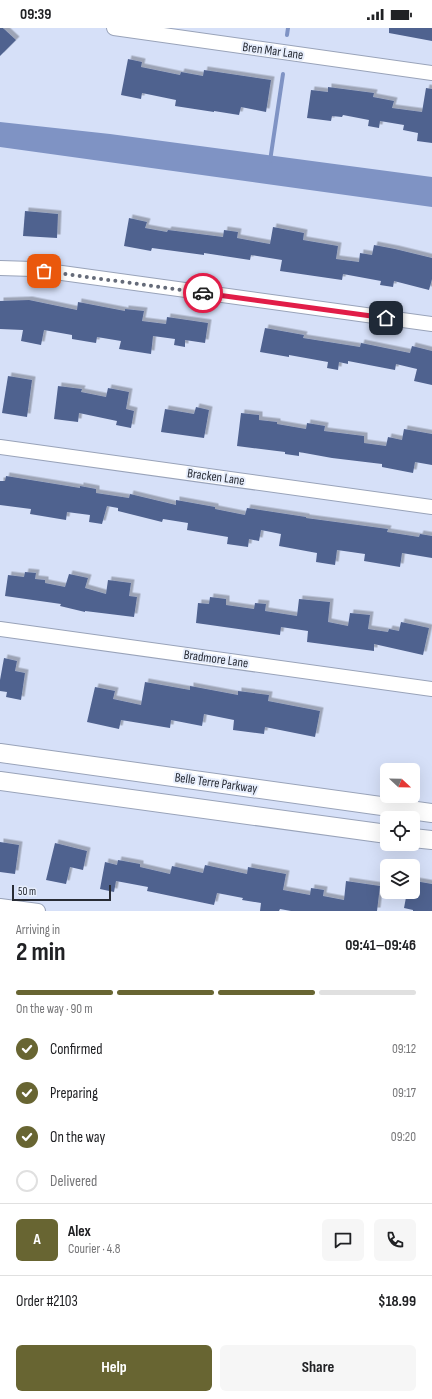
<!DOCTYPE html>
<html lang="en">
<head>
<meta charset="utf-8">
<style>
	:root { --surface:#fff; --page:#f6f6f6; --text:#202124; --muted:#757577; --line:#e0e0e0; --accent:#686532 }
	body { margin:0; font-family:"Sofia Sans Condensed",sans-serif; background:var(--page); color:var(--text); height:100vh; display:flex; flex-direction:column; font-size:15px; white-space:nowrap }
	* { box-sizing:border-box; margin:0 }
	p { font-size:13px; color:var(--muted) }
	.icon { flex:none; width:22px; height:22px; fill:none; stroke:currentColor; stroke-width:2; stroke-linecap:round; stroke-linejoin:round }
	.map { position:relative; height:883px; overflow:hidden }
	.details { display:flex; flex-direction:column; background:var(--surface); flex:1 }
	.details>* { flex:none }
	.needle { width:26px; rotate:112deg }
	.fabs { position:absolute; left:380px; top:735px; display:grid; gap:8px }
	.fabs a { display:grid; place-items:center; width:40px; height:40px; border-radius:6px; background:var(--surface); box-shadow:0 4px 16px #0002; font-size:20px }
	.scale { position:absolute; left:12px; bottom:10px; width:99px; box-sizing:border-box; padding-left:4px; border:2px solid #282c35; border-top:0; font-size:11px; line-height:14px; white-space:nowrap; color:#282c35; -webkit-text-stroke:3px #e7eefc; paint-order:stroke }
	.pin { position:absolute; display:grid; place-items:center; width:34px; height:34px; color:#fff; margin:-17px; border-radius:8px; box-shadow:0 2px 6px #0006 }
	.courier { position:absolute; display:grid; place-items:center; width:40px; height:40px; margin:-20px; border:3px solid #e11d48; border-radius:50%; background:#fff; color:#222; box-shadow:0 1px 5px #0007 }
	.summary em { font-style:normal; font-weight:700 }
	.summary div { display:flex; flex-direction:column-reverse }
	.summary { display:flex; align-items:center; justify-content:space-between; height:68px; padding:0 16px }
	h1 { font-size:26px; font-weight:700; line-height:30px }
	.bar { display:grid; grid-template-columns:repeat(4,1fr); gap:6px 4px; align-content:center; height:48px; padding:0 16px }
	.bar i { height:5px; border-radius:3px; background:var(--line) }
	.bar .on { background:var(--accent) }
	.bar p { grid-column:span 4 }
	.line { display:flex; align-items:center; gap:10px; padding:0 16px; border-top:1px solid var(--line) }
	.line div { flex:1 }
	.round { display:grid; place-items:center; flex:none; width:42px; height:42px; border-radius:6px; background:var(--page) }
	ol { padding:0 16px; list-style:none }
	li { display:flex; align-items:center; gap:12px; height:44px }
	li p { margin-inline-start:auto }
	li .icon { padding:4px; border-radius:50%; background:var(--accent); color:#fff; stroke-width:4 }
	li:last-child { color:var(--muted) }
	li i { width:22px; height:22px; border:2px solid var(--line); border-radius:50% }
	.button { display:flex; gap:8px; margin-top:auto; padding:8px 16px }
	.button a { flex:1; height:46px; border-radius:6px; background:var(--accent); color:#fff; font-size:16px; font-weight:700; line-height:46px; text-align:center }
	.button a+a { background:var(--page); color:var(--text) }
	.status { display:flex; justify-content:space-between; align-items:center; height:28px; padding:0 20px; background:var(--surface); direction:ltr }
	.status svg { height:11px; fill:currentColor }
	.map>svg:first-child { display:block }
	.water { fill:#7f93c4 }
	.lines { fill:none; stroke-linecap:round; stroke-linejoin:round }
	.stream { stroke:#7f93c4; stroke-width:4 }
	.building { fill:#50628f; filter:url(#shadow) }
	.minor-casing { stroke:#99a3b9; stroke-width:16 }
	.major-casing { stroke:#99a3b9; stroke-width:20 }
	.minor { stroke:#fff; stroke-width:14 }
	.major { stroke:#fff; stroke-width:18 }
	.done { stroke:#656b79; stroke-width:4; stroke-dasharray:0 7.2 }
	.route { stroke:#e11d48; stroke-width:5 }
	.labels { text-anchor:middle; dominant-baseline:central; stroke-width:4; stroke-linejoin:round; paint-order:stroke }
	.street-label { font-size:13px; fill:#282c35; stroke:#e7eefc }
</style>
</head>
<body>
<div class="status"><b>09:39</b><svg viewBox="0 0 49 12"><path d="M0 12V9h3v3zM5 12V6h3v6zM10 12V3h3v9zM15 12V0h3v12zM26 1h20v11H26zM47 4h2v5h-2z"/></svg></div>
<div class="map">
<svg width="432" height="883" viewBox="0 0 432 883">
	<defs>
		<filter id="shadow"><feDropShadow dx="3.5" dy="-3.5" stdDeviation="0" flood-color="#0004"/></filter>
	</defs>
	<rect width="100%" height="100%" fill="#d6e0f8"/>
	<path class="water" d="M0 94 110 106 432 149V179L0 119Z"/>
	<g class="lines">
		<g class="stream">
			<path d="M287 7 288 0"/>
			<path d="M270 133 283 46"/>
		</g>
	</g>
	<g class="building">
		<path d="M0 0H3L16 12 0 28Z"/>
		<path d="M389 0H432V13L389 5Z"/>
		<path d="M128 31 142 34 141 39 180 47 181 44 203 48 204 42 271 52 266 84 241 79 239 87 214 83V84L175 78 176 72 142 65 141 71 121 67Z"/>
		<path d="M328 59 374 65 373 69 394 73 392 80 422 84 426 60 432 61V115L417 113 418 105 403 102 404 97 380 93 379 100 368 98 369 92 343 87 342 89 332 88 331 93 307 90 311 62 328 64Z"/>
		<path d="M25 183 58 186 57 210 23 208Z"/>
		<path d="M129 190 147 194 145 200 167 204 168 202 223 209 224 202 238 204 237 210 270 216 273 199 304 205 303 212 338 218 336 231 359 234 360 225 372 227 374 217 395 221 432 230V251L429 262 394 253 393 259 380 257 381 253 343 246 342 252 280 243 282 232 251 227 250 232 204 225V227L152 220 151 223 124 218Z"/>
		<path d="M29 272 77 282 78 274 125 283V281L144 283 142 293 166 296 167 289 208 295 205 315 185 312V319L174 317 175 311 153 308 151 326 119 321 121 313 97 309 96 315 72 311V307L44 302 41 317 21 313 23 302 0 301V273Z"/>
		<path d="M265 300 304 307 303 310 360 319 361 315 410 325 412 318 432 323V357L414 353 417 341 396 336 395 342 348 333V336L339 334 338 342 327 340 328 334 289 327V329L260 324Z"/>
		<path d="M8 348 32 352 27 389 2 385Z"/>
		<path d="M58 358 82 361 81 364 106 369 108 360 129 364 126 381 134 383 131 400 116 397 117 393 79 385 78 394 54 391Z"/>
		<path d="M196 379 209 382 204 410 161 404 165 381 194 386Z"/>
		<path d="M241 385 259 387V392L277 394V396L306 401 307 395 325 398 324 403 364 408V415L386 418 388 409 402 412 404 401 432 406V437L415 434 413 445 382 439V436L332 430 299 424V428L285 426V424L237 418Z"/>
		<path d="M6 448 80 460V458L96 461V465L129 470 130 466 176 477V472L215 479V481L245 487 247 480 306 489V490L388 501 387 504 419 509 420 506 432 508V530L402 525 400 539 364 533 365 526 337 522 335 537 316 534 317 525 279 518 281 506 261 502 259 513 249 511 248 519 227 516 228 509 187 502 188 495 163 491 162 494 118 483V480L107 478 102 496 89 494 90 487 67 484 66 492 30 486 31 481 0 477V453H5Z"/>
		<path d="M25 544 36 545 35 551 45 552V555L65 559 69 546 88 550 85 560 106 566 108 552 131 555 129 568 137 569 134 589 85 583V584L60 578 61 576 5 568 8 547 24 549Z"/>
		<path d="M210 569 226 571V577L254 581 255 575 266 576 265 583 297 588 299 571 330 574 328 594 348 598 350 585 370 587 368 601 388 604 389 601 399 603 401 594 429 600 423 627 374 616V623L307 614 308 603 281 599 280 607 196 595 198 575 209 576Z"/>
		<path d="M4 630 17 633 15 643 25 645 21 672 6 669 7 664 0 663V652Z"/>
		<path d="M145 654 190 662V658L238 667V663L269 667 268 673 320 683 315 709 265 699 264 706 233 702 234 692 204 686 202 698 171 692 170 700 121 692 119 701 87 694 95 659 115 663 113 671 141 677Z"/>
		<path d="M0 814 19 817 15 846 0 844Z"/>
		<path d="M55 815 87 823 83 842 70 839 66 856 46 852Z"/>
		<path d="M118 832 140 836V839L170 846 172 838 203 845 205 837 247 846 248 839 286 846 283 862 310 867 311 860 324 862 323 868 344 872 346 853 380 858 377 883H291L280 881 279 883H260L261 875 242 872 243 870 217 865 214 877 147 863 148 859 116 853 114 864 100 861 105 834 117 837Z"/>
		<path d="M415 853 432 856V883H413V882L404 880 407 864H413Z"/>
	</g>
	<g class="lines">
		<g class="minor-casing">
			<g id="minor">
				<path d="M114 0 432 45"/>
				<path d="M0 240 33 241 432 296"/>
				<path d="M0 419 432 479"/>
				<path d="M0 601 432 661"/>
				<path d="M0 878 38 883"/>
			</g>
		</g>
		<g class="major-casing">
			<g id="major">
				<path d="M0 725 432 785"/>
				<path d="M0 753 387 806"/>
				<path d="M413 810 432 812"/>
			</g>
		</g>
		<use href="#minor" class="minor"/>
		<use href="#major" class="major"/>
	</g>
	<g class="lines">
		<path class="done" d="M44 243 203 265"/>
		<path class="route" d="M203 265 386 290"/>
	</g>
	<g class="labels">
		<g class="street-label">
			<text transform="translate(273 23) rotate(8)">Bren Mar Lane</text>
			<text transform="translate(216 449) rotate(8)">Bracken Lane</text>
			<text transform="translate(216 631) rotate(8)">Bradmore Lane</text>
			<text transform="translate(216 755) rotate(8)">Belle Terre Parkway</text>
		</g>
	</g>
</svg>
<div class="fabs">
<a><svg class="needle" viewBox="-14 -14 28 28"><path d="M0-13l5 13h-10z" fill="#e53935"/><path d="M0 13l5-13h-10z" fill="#757577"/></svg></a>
<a><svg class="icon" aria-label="locate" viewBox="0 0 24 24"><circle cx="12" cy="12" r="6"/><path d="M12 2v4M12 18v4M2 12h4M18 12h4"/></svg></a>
<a><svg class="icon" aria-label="layers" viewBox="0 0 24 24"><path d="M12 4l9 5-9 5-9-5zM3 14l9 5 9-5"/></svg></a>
</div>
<div class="scale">50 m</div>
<div class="pin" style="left:44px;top:243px;background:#ea580c"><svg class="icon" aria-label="bag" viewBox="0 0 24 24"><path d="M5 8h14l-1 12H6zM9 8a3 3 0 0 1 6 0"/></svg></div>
<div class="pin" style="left:386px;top:290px;background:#1f2937"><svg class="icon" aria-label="home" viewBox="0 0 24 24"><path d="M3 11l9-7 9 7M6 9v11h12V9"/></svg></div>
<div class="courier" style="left:203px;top:265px"><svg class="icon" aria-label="car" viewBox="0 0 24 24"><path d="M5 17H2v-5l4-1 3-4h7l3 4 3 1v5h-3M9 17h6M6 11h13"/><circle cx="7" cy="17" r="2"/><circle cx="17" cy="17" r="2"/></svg></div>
</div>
<section class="details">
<div class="summary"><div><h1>2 min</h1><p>Arriving in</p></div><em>09:41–09:46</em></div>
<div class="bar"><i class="on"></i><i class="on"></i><i class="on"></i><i></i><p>On the way · 90 m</p></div>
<ol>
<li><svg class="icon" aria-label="check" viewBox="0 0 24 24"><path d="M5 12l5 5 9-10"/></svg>Confirmed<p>09:12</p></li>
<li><svg class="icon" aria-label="check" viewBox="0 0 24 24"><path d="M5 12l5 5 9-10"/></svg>Preparing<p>09:17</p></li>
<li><svg class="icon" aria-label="check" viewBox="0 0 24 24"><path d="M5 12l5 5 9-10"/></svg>On the way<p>09:20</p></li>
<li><i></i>Delivered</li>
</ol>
<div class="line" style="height:72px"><b class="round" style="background:var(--accent);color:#fff">A</b><div><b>Alex</b><p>Courier · 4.8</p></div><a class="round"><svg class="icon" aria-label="chat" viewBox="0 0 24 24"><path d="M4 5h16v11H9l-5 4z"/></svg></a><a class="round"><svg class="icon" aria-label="phone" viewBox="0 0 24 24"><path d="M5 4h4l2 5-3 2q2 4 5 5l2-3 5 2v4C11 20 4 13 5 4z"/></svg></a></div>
<div class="line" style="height:52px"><div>Order #2103</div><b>$18.99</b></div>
<div class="button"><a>Help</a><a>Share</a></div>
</section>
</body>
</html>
